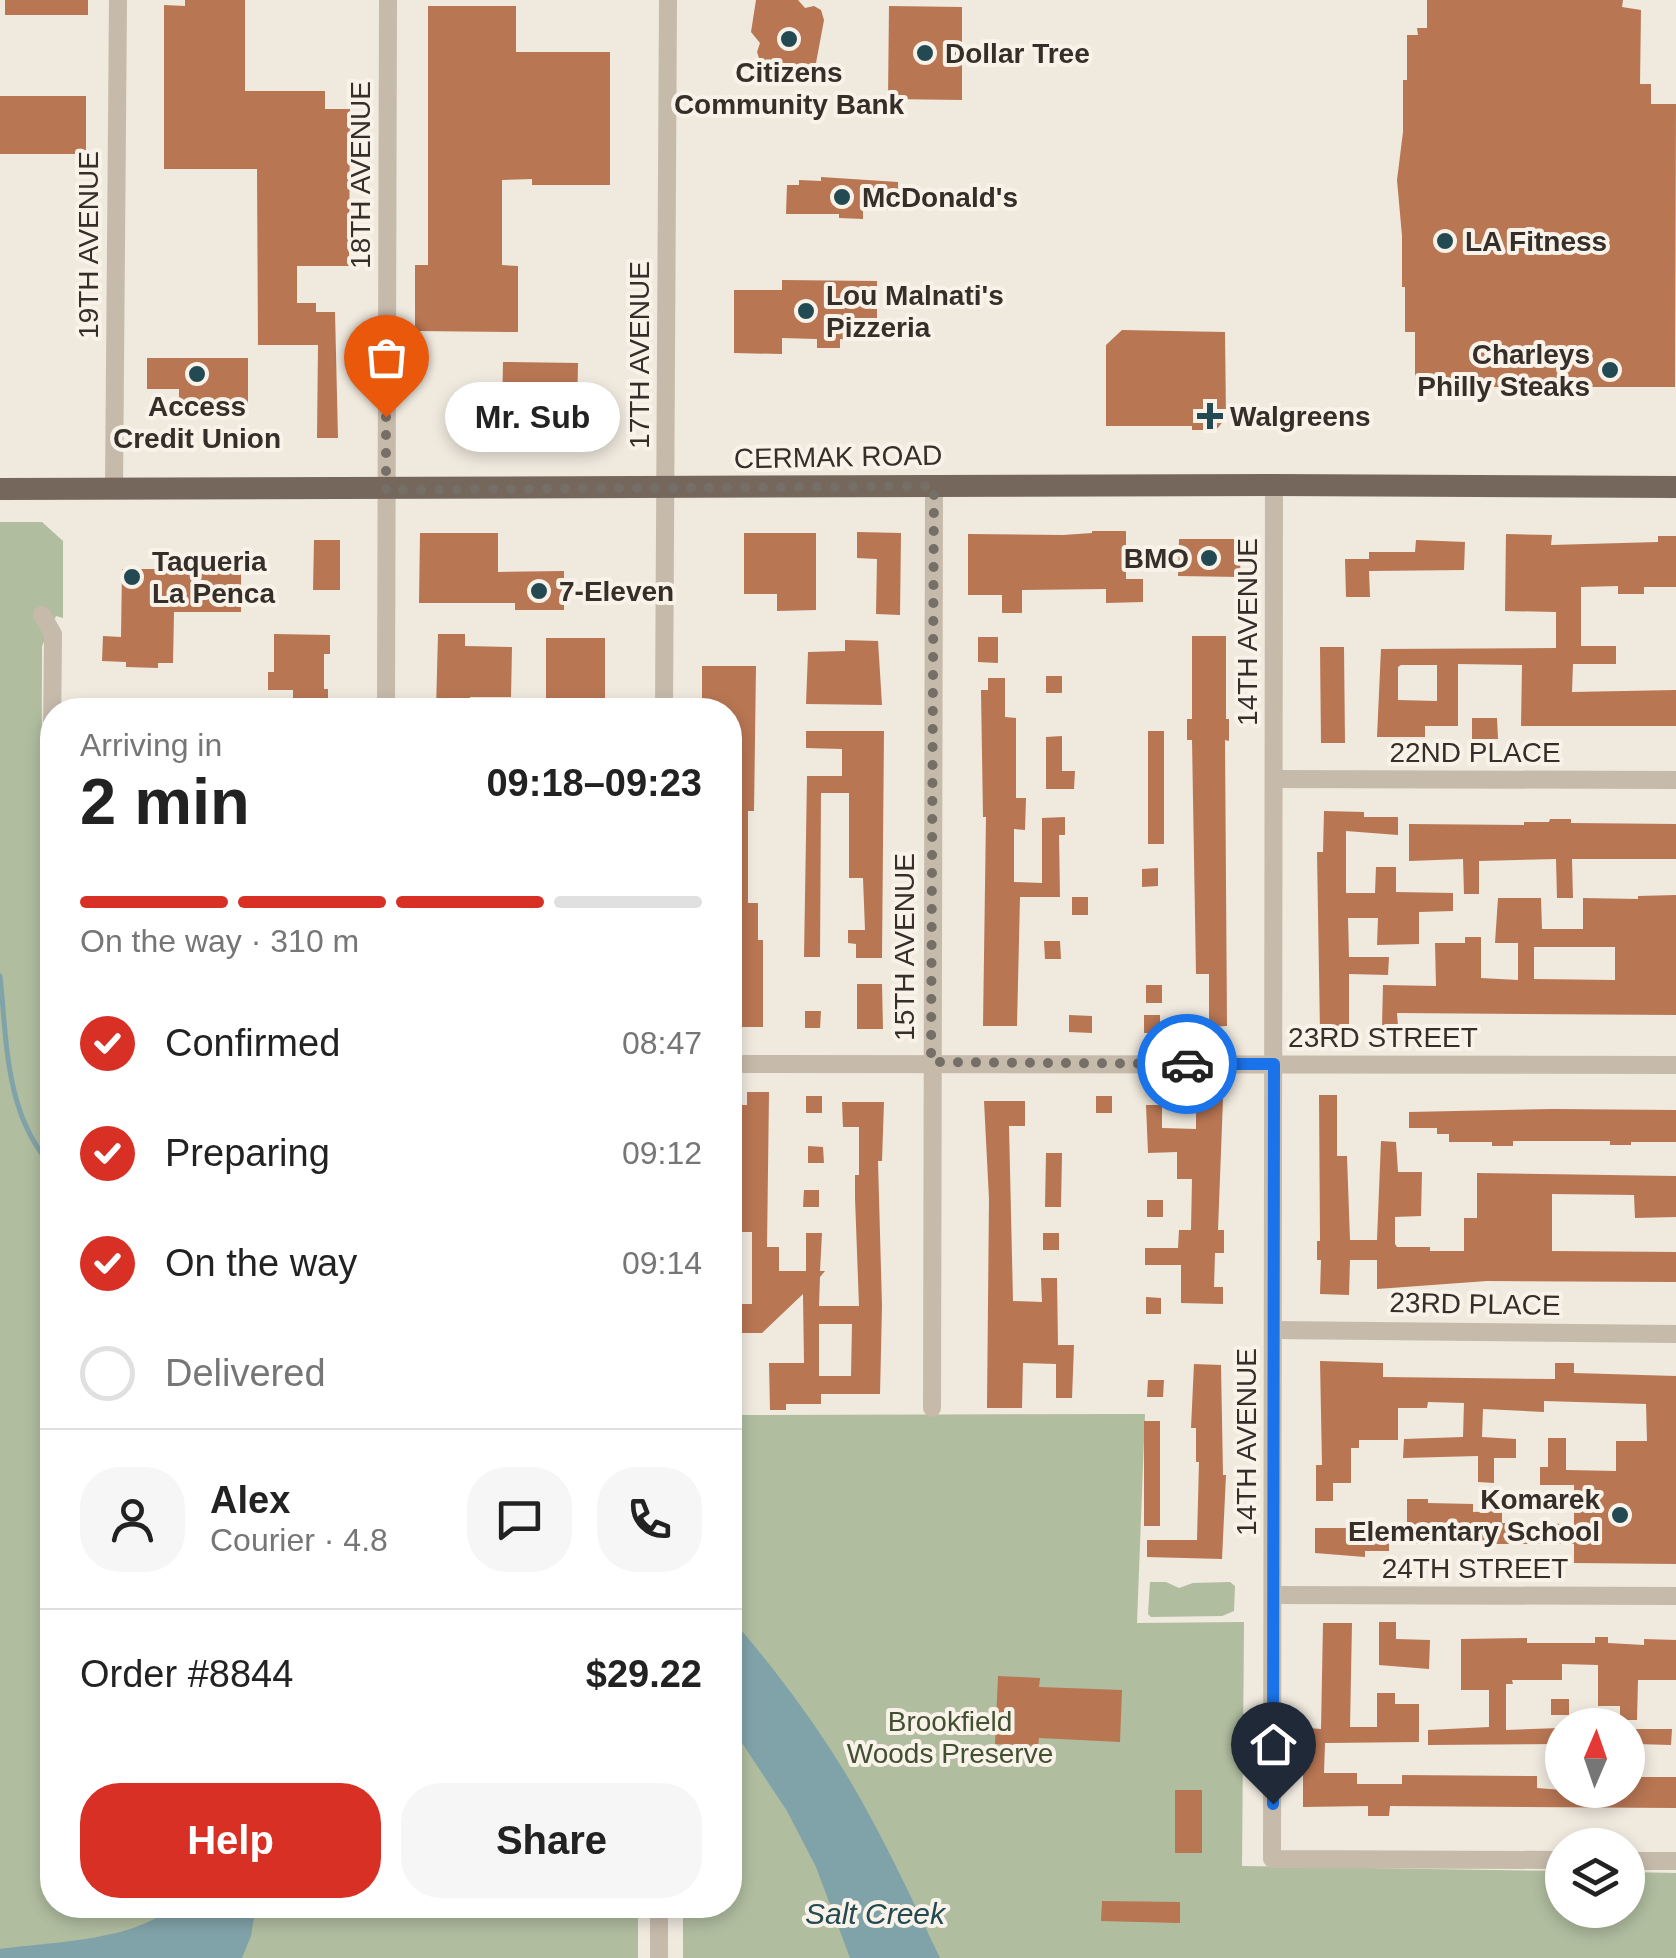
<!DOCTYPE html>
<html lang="en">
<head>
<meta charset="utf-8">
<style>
	:root { --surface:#fff; --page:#f6f6f6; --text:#222; --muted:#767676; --line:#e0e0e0; --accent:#d93025 }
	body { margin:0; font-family:Arial,sans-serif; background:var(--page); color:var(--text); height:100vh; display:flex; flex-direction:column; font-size:38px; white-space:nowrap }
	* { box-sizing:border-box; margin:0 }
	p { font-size:32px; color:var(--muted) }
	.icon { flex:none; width:55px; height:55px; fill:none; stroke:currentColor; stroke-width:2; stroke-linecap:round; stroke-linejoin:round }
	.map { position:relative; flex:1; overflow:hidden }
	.panel { position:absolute; left:40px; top:698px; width:702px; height:1220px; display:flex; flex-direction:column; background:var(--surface); border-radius:40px; box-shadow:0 5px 15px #0003 }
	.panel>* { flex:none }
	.needle { width:65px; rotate:2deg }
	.buttons { position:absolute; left:1545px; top:1708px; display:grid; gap:20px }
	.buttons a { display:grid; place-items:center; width:100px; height:100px; border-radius:50%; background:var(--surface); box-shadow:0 5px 15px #0003; font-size:50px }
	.pin { position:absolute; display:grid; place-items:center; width:85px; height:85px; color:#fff; margin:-102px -42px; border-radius:50% 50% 50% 0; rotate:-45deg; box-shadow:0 0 10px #0007 }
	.pin .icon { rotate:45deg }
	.courier { position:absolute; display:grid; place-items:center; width:100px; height:100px; margin:-50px; border:8px solid #1a73e8; border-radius:50%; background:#fff; color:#222; box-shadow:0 2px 12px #0007 }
	.bubble { position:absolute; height:70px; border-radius:35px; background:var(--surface); box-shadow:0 5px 15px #0003; font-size:32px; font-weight:800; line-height:70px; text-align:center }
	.summary em { font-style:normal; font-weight:800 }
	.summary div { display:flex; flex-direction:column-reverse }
	.summary { display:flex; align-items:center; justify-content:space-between; height:170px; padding:0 40px }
	h1 { font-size:65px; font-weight:800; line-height:75px }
	.bar { display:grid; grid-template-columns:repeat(4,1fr); gap:15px 10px; align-content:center; height:120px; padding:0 40px }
	.bar i { height:12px; border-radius:8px; background:var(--line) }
	.bar .on { background:var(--accent) }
	.bar p { grid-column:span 4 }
	.line { display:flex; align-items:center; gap:25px; padding:0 40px; border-top:2px solid var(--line) }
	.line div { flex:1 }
	.round { display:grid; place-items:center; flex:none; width:105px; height:105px; border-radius:40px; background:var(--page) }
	ol { padding:0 40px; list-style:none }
	li { display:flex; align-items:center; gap:30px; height:110px }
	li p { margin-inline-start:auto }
	li .icon { padding:10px; border-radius:50%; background:var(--accent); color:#fff; stroke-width:4 }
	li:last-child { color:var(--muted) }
	li i { width:55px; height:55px; border:5px solid var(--line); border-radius:50% }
	.cta { display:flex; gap:20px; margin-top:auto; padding:20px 40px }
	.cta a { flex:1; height:115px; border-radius:40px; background:var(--accent); color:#fff; font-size:40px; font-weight:800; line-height:115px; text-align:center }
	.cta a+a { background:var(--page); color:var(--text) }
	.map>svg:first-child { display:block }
	.green { fill:#b0bd9f }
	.water { fill:#80a3a9 }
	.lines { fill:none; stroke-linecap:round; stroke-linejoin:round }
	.stream { stroke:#80a3a9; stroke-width:5 }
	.building { fill:#b87653; fill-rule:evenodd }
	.minor { stroke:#c6baab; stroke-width:18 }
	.major { stroke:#75675c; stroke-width:22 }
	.done { stroke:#766f68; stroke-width:10; stroke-dasharray:0 18 }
	.route { stroke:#1a73e8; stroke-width:12 }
	.poi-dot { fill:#234a52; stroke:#f8f2e9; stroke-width:4 }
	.labels { text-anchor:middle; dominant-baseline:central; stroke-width:8; stroke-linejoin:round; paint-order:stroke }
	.poi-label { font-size:28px; font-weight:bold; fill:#352e29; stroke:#f8f2e9; text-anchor:start }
	.street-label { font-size:28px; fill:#352e29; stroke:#f8f2e9 }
	.park-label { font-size:28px; fill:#415030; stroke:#f8f2e9 }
	.water-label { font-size:30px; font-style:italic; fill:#234a52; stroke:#f8f2e9 }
</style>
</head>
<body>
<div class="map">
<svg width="1676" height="1958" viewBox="0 0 1676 1958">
	<rect width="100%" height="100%" fill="#efe9de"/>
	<g class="green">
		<path d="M0 522H42L63 541V618L56 616 42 646 41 1075 52 1076V1905H638V1958H0Z"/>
		<path d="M1145 1414 1137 1623 1244 1622 1242 1866 1562 1871V1910H1628V1872L1676 1873V1958H683V1905H730V1415Z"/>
		<path d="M1150 1582H1166L1179 1588 1193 1583 1230 1582 1235 1586 1234 1611 1222 1616 1151 1617 1148 1614Z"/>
	</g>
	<g class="water">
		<path d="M730 1617C770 1663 809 1714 841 1766 879 1827 909 1893 940 1958H850L816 1867 787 1811 730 1725Z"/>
		<path d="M173 1905H256L251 1936 242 1958H0V1949C49 1942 139 1941 173 1905Z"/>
	</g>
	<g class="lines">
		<path class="stream" d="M0 976C7 1042 5 1115 52 1166"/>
	</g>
	<g class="building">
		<rect x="5" y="0" width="83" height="15"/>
		<path d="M185 0H245V91H325V109H350L349 266H297V303H316V312H335L338 438H317L318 345H258L257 169H164V5L185 6Z"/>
		<path d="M756 0H798L805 8 814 6 821 10 824 20 816 63 793 68 760 61 757 52 760 43 751 32Z"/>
		<path d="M1427 0H1623L1622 7 1641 10 1640 84H1651V104H1676L1675 387H1415V332H1405V287H1402V236L1397 180 1403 132V80H1407V35H1418L1417 28H1427Z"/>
		<path d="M428 6H516V52H610V185H532V179L502 180V265L518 266V332L415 331V265H428Z"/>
		<path d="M889 6 962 7V100L888 99Z"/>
		<rect x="0" y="96" width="86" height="58"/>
		<path d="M821 177 898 182V210L863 209V219L839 218V214H786L787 185H799V180L821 181Z"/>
		<path d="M782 280 877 281V340L840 339V348H817V339L782 338V354L734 353V290H782Z"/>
		<path d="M1122 330 1225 332 1226 418 1216 430H1192V426H1106V345Z"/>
		<path d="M147 358H248V403H179V389H147Z"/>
		<path d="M503 362 578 363 577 415 502 414Z"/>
		<path d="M1092 531H1126V579H1143V602L1106 603V589L1022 590V613H1002V595H968V534L1063 535 1092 533Z"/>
		<path d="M857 532 901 533 900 615 876 614 877 559 857 558Z"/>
		<path d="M420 533H498V572L564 571V610H515V603H419Z"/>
		<path d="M744 533H816V610L777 611V594H744Z"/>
		<path d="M1506 534 1552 535 1551 545 1658 542V536H1676V587H1644V594H1618V586L1581 587V646H1616V664H1573L1572 692 1676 690V726H1521L1522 665 1458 664V726H1425V737H1377L1381 649 1556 648V612L1505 611ZM1401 665H1437V701L1398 700V667Z"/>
		<path d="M1179 539H1241L1240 577 1178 576Z"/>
		<path d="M314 540H340V590H313Z"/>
		<path d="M1416 540 1465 542 1464 570 1369 571 1370 597H1346L1345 559H1369V552H1415Z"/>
		<path d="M122 569H241V612H174L173 663H158V668L126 667V662L102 661 103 636 121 637Z"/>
		<path d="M274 634 330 635V654H324V689H328V710L293 709V690H268V672H274Z"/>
		<path d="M438 634H465V646L512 647 511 697H470V710H436Z"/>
		<path d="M1192 636H1226V719H1229V741L1225 740 1227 1026 1209 1027V974H1196L1192 740H1187V719H1192Z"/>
		<path d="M978 637H998V663L978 662Z"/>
		<rect x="546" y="638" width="59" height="72"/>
		<path d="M845 640 878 641 882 705 806 704 808 652 845 651Z"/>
		<path d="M1320 647H1344L1345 743H1321Z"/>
		<path d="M702 666H756L754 811H748V903H758V940H763V1027H730V710H702Z"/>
		<rect x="1046" y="676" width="16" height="17"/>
		<path d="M988 678H1005V717L1016 718V798H1026L1025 830 1014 829V882L1042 883V818L1065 817V835H1059L1060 897H1020L1017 1026H983L986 817H983L981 690H988Z"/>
		<path d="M1472 718H1497L1498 739H1472Z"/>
		<path d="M806 731H884L882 958H856V944L848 943V930H865L863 878H849V793H821L820 957H804L807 776H842V749L806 748Z"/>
		<rect x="1148" y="731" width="16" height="113"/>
		<path d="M1062 736V771H1075L1074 789H1046V737Z"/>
		<path d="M1324 811 1364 812V817H1398V835L1346 831V893H1375L1376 867H1396V892L1453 893V911L1419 912V944L1377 945 1378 918H1348L1349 957H1389L1388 975 1349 974V1033L1320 1032 1317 852H1323Z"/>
		<path d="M1550 819H1571V823L1676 824V859H1572L1573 898H1557L1556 859 1479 861V894H1464L1463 859 1409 861V824L1524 825V822H1549Z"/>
		<path d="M1158 868V886L1142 887V869Z"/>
		<path d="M1676 895V1015L1397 1013 1398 1026 1382 1027 1383 985 1436 986 1435 943H1465V937H1481V978L1518 980V943H1495L1498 898H1541L1542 929H1583V898L1638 899V896ZM1534 947H1615V980L1534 979Z"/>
		<rect x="1072" y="897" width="16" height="18"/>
		<path d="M1044 941H1060L1061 959H1045Z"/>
		<path d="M857 984H882L883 1029H857Z"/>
		<rect x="1146" y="985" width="16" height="18"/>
		<path d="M805 1011H821L820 1028H805Z"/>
		<path d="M1069 1015 1092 1016V1033L1069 1032Z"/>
		<rect x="1144" y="1015" width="16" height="18"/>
		<path d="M747 1092H769L767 1247H779V1271H806V1233H822L820 1271H825L820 1277 819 1306H859L855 1198V1175H859V1127H843L842 1102H884L882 1161H878L882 1306 880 1394H821V1404H786V1410H770L769 1363H804L803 1294 762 1333H730V1304H752V1232H730V1105H747ZM819 1324H852L851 1376H819Z"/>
		<path d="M1319 1095H1337V1156H1347L1350 1240H1377L1381 1141 1396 1142 1398 1172H1422L1421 1216 1395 1217V1244L1397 1247H1430V1251H1464V1218H1477V1173L1676 1176V1217L1635 1218 1634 1195 1552 1194V1251L1676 1252V1282L1487 1281 1377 1289V1260H1350L1349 1295 1320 1294 1321 1260H1317V1241H1320Z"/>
		<rect x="806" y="1096" width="16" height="17"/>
		<rect x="1096" y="1096" width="16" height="17"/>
		<path d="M1196 1099H1223L1218 1230H1224V1253H1215L1214 1287H1223V1304L1181 1303V1265H1145V1248H1178L1179 1230H1191L1192 1179H1177V1152L1148 1153 1146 1105H1162V1128L1196 1129Z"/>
		<path d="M984 1101H1025V1126H1009L1013 1301 1042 1302 1041 1278H1057L1058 1345H1074L1072 1398H1056V1364L1023 1363 1022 1408H987L989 1199Z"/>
		<path d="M1553 1109 1676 1110V1142H1631V1145H1610V1141H1513V1146H1492V1142H1449V1134H1437V1128H1409V1112Z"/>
		<path d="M808 1146 823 1147 824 1163H808Z"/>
		<path d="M1046 1153H1062L1061 1207H1045Z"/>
		<path d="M804 1190H819V1207H803Z"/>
		<rect x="1147" y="1200" width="16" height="17"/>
		<rect x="1043" y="1233" width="16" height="17"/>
		<path d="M1146 1297 1161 1298V1314H1146Z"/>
		<path d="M1320 1361 1383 1363V1377L1555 1379V1363H1574V1373L1676 1376V1564L1574 1563V1544H1389V1551H1365V1557L1315 1553V1528H1407V1499H1428V1503L1473 1504V1512L1502 1511V1523L1574 1524V1485H1540V1467H1548V1438H1566V1470L1616 1471V1441H1647L1646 1404 1544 1401V1412L1483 1409 1482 1437 1516 1439V1458H1494V1483L1478 1482V1456L1403 1458 1404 1439 1463 1437 1464 1403 1428 1402 1427 1408H1398V1440H1359V1448H1351V1483H1333V1501H1316V1465H1322Z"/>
		<path d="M1194 1364 1221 1365 1223 1475H1226L1222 1559 1147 1557V1540H1197L1199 1462H1196V1428H1191Z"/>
		<path d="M1148 1380H1164L1163 1397H1147Z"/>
		<rect x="1144" y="1421" width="16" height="105"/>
		<path d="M1379 1622H1396V1639L1430 1640 1429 1669 1379 1665Z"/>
		<path d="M1323 1623H1352L1350 1727H1377V1693H1395V1704H1419V1742L1325 1743 1324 1773H1357V1784H1402V1775L1537 1776V1788L1562 1790H1628V1777H1676V1808L1390 1806 1389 1816H1368V1806L1303 1807V1763H1308V1728L1321 1729Z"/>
		<path d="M1595 1637H1608V1643L1644 1645V1639L1676 1640V1680H1638L1637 1720H1620V1706H1598V1665L1562 1664V1680H1512L1513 1684H1506V1730L1560 1728V1744L1428 1745V1730L1489 1727V1690H1461V1639L1527 1638V1643H1595Z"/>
		<path d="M998 1676 1040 1678 1039 1687 1122 1690 1120 1742 1039 1738 1038 1746 995 1744Z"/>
		<rect x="1551" y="1699" width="18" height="16"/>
		<path d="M1636 1729H1672L1671 1745 1636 1744Z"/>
		<rect x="1175" y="1790" width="27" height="63"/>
		<path d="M1102 1901 1180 1902V1923L1101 1921Z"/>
	</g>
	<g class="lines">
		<g class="minor">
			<path d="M1274 485 1272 1859 1562 1860"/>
			<path d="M114 490 118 0"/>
			<path d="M42 615 53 634 49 1035 52 1051"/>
			<path d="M386 710 388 0"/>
			<path d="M664 710 668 0"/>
			<path d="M1275 779 1676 780"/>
			<path d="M730 1064 1676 1065"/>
			<path d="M1273 1330 1676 1334"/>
			<path d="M932 1408 934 486"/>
			<path d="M1274 1595 1676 1596"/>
			<path d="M1628 1861H1676"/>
			<path d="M659 1958V1905"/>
		</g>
		<path class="major" d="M0 489 1274 485 1676 487"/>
	</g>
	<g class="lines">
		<path class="done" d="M386 417V490L934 486 931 1062 1187 1064"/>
		<path class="route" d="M1187 1064H1274L1273 1804"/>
	</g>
	<g class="poi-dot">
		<circle cx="789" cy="39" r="10"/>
		<circle cx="925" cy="53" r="10"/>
		<circle cx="842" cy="197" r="10"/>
		<circle cx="1445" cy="241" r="10"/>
		<circle cx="806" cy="311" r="10"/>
		<circle cx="1610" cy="370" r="10"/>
		<circle cx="197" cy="374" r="10"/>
		<path d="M1205 401h10v10h10v10h-10v10h-10v-10h-10v-10h10z"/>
		<circle cx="1209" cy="558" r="10"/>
		<circle cx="132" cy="577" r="10"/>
		<circle cx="539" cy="591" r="10"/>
		<circle cx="1620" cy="1515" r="10"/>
	</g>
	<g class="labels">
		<g class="poi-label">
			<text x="945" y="53">Dollar Tree</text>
			<text x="789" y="72" text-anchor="middle">Citizens<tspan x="789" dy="32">Community Bank</tspan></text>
			<text x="862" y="197">McDonald's</text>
			<text x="1465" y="241">LA Fitness</text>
			<text x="826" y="295">Lou Malnati's<tspan x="826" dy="32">Pizzeria</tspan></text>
			<text x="1590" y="354" text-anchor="end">Charleys<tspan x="1590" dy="32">Philly Steaks</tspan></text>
			<text x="197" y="406" text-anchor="middle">Access<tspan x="197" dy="32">Credit Union</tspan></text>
			<text x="1230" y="416">Walgreens</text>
			<text x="1189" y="558" text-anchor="end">BMO</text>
			<text x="152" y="561">Taqueria<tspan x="152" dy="32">La Penca</tspan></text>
			<text x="559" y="591">7-Eleven</text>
			<text x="1600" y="1499" text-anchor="end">Komarek<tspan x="1600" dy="32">Elementary School</tspan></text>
		</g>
		<g class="street-label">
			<text transform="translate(360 175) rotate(-90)">18TH AVENUE</text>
			<text transform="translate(88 245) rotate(-90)">19TH AVENUE</text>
			<text transform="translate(639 355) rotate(-90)">17TH AVENUE</text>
			<text transform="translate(838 457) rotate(-1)">CERMAK ROAD</text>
			<text transform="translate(1247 632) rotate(-90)">14TH AVENUE</text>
			<text x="1475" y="752">22ND PLACE</text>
			<text transform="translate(904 947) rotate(-90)">15TH AVENUE</text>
			<text x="1383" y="1037">23RD STREET</text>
			<text transform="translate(1475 1304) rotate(1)">23RD PLACE</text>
			<text transform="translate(1246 1442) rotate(-90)">14TH AVENUE</text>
			<text x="1475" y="1568">24TH STREET</text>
		</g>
		<g class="park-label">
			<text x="950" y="1721">Brookfield<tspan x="950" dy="32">Woods Preserve</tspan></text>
		</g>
		<g class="water-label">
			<text x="875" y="1913">Salt Creek</text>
		</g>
	</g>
</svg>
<div class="buttons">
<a><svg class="needle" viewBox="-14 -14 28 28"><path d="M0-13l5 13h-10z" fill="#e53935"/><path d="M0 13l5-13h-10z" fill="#767676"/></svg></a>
<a><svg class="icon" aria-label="layers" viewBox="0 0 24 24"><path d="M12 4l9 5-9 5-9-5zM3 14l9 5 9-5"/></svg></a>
</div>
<div class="pin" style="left:386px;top:417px;background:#ea580c"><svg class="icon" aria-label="bag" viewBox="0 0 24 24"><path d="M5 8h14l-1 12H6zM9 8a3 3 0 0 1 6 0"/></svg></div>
<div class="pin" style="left:1273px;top:1804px;background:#1f2937"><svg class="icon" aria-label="home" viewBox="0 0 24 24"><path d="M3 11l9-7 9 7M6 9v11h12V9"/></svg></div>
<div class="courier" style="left:1187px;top:1064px"><svg class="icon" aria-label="car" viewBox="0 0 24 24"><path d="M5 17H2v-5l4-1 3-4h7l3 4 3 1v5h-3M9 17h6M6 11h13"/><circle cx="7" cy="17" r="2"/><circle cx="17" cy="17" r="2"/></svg></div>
<div class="bubble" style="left:445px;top:382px;width:175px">Mr. Sub</div>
<section class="panel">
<div class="summary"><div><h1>2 min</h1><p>Arriving in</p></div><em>09:18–09:23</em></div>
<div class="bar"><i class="on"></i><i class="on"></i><i class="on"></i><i></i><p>On the way · 310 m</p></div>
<ol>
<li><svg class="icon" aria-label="check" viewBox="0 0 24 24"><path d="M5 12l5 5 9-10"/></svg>Confirmed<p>08:47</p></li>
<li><svg class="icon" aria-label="check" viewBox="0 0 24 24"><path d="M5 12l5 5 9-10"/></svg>Preparing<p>09:12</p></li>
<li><svg class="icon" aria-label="check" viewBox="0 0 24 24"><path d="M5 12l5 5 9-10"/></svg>On the way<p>09:14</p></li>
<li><i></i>Delivered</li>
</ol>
<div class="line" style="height:180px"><a class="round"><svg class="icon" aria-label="person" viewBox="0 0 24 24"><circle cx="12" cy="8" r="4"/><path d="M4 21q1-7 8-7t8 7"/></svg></a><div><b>Alex</b><p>Courier · 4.8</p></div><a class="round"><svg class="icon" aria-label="chat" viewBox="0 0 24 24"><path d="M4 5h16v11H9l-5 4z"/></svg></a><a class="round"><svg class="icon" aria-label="phone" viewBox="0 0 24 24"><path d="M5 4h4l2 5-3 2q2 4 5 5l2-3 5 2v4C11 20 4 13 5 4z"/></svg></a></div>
<div class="line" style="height:130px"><div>Order #8844</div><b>$29.22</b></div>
<div class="cta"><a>Help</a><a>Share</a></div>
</section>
</div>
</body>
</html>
